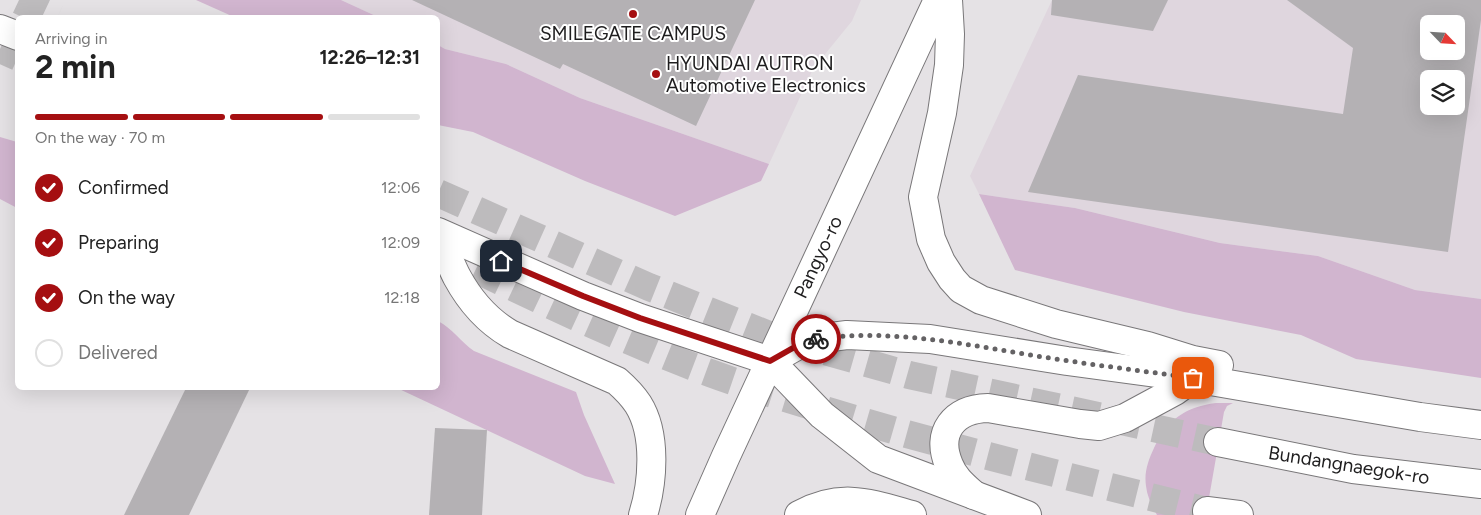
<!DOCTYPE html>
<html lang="en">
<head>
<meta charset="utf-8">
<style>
	:root { --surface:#fff; --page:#f6f6f6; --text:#222; --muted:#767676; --line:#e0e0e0; --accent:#a50f11 }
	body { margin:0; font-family:Figtree,sans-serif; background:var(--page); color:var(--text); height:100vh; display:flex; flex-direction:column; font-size:19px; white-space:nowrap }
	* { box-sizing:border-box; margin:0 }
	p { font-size:16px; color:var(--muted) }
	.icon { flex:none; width:28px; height:28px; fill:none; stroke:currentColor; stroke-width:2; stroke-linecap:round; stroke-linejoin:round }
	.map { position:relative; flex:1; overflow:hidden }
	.panel { position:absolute; left:15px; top:15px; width:425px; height:375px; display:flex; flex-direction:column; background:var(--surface); border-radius:8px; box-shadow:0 5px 20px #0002 }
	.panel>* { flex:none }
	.needle { width:32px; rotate:115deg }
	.fabs { position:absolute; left:1420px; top:15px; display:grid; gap:10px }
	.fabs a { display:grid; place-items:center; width:45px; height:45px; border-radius:8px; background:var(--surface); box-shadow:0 5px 20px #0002; font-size:25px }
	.pin { position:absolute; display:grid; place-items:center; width:42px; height:42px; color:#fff; margin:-21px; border-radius:10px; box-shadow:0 2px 8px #0006 }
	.courier { position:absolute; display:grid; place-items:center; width:50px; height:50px; margin:-25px; border:4px solid #a50f11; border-radius:50%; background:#fff; color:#222; box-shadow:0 1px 6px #0007 }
	.overview em { font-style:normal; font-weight:700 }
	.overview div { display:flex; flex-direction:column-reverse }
	.overview { display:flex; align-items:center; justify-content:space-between; height:85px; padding:0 20px }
	h1 { font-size:32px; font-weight:700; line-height:38px }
	.bar { display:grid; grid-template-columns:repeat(4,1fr); gap:8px 5px; align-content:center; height:60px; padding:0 20px }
	.bar i { height:6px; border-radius:4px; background:var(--line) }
	.bar .current { background:var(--accent) }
	.bar p { grid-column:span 4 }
	ol { padding:0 20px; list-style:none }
	li { display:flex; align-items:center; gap:15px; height:55px }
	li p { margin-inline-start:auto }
	li .icon { padding:5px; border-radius:50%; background:var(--accent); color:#fff; stroke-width:4 }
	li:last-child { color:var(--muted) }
	li i { width:28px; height:28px; border:2px solid var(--line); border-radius:50% }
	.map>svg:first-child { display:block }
	.built { fill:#dfd6de; fill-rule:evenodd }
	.green { fill:#d1b5cf }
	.building { fill:#b4b1b4; fill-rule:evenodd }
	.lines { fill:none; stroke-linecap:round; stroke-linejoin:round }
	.highway-tunnel { stroke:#bdbbbd; stroke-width:28; stroke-dasharray:28 14; stroke-linecap:butt }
	.major-casing { stroke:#797779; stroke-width:30 }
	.highway-casing { stroke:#797779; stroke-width:30 }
	.major { stroke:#fff; stroke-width:28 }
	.highway { stroke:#fff; stroke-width:28 }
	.done { stroke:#646264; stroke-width:5; stroke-dasharray:0 9 }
	.route { stroke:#a50f11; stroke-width:6 }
	.poi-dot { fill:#a50f11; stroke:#fff; stroke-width:2 }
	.labels { text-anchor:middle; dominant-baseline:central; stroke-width:4; stroke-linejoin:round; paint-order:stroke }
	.poi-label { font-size:19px; fill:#1e1d1e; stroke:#fff }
	.street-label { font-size:19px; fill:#1e1d1e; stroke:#fff }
</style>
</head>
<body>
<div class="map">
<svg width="1481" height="515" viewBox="0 0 1481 515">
	<rect width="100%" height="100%" fill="#e5e2e5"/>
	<g class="built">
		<path d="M341 0H861L852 21 813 69 769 164 580 98 506 64 445 49 438 45V18L378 17Z"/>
		<path d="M1052 0H1481V299L1415 290 1318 256 1220 243 1075 208 979 194 970 176ZM1429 24H1456V51H1429ZM1429 79H1456V106H1429Z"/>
	</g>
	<g class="green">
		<path d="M196 0H341L378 17H234Z"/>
		<path d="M438 45 445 49 506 64 580 98 769 164 761 181 675 216 585 181 473 132 438 125Z"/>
		<path d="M0 137 17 142V208L0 199Z"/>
		<path d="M979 194 1075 208 1220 243 1318 256 1415 290 1481 299V378L1356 359 1301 335 1184 312 1015 270Z"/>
		<path d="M438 321C452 328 461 342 474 351L576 392 584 415 615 484 585 476 397 388H438Z"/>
		<path d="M1216 403H1233L1227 406 1224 412 1206 515H1157C1152 506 1147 496 1146 486 1144 472 1148 461 1154 448 1167 420 1185 407 1216 403Z"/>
	</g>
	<g class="building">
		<path d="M412 0H755L696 126 563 64 560 69Z"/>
		<path d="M1052 0H1168L1153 31 1051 15Z"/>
		<path d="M1287 0H1481V20L1448 252 1028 192 1078 75 1343 114 1353 48ZM1429 24H1456V51H1429ZM1429 79H1456V106H1429Z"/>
		<path d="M186 388H250L189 515H124Z"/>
		<path d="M435 428 487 430 482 515H429Z"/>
	</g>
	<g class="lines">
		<g class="highway-tunnel">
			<path d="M19 0 57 18"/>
			<path d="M0 49 18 57"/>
			<path d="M438 193 649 287 769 335 909 375 1218 442"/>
			<path d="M438 251C528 294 617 339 710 373 759 391 809 405 858 420 974 454 1090 482 1207 511"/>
		</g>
		<g class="major-casing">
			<g id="major">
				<path d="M0 29 18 36"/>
				<path d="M438 232 583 296 640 318 770 361"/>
				<path d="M438 238C446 249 450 264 457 277 470 301 486 320 510 334L617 381C625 388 632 395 638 404 657 434 653 483 643 515"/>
				<path d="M700 515 726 456 938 0"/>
			</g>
		</g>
		<g class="highway-casing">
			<g id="highway">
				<path d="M948 0 950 34 949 65 942 113 923 197 931 239 941 262 952 279 961 289 981 300 1056 324 1148 346 1193 360 1219 365"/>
				<path d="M1218 442 1353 469 1481 484"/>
				<path d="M974 495C964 486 954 478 949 465 935 432 954 409 988 408L1080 424 1099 426 1125 418 1175 391 1193 378"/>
				<path d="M1207 511 1239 515"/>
				<path d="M799 515C841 492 869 503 912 515"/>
				<path d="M1027 515 878 459 822 415 770 361 807 340 847 335 930 339 1067 361 1193 378 1420 417 1481 425"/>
			</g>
		</g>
		<use href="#major" class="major"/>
		<use href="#highway" class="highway"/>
	</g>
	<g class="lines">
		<path class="done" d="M816 339C892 328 968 345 1043 357 1093 365 1143 371 1193 378"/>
		<path class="route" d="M501 261 583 296 640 318 770 361 807 340 816 339"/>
	</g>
	<g class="poi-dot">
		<circle cx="633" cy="14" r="5"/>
		<circle cx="656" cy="74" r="5"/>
	</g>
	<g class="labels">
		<g class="poi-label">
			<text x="633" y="33">SMILEGATE CAMPUS</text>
			<text x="666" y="63" text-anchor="start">HYUNDAI AUTRON<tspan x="666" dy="22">Automotive Electronics</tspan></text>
		</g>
		<g class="street-label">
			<text transform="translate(818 257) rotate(-65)">Pangyo-ro</text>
			<text transform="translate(1349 465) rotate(9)">Bundangnaegok-ro</text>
		</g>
	</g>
</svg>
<div class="fabs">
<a><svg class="needle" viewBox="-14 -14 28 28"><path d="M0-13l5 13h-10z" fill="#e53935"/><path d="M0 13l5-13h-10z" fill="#767676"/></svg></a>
<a><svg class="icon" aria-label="layers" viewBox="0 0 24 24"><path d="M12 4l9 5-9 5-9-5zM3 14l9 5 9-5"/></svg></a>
</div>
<div class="pin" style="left:1193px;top:378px;background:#ea580c"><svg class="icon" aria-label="bag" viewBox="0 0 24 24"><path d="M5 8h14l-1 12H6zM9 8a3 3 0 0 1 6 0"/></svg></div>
<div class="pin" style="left:501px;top:261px;background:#1f2937"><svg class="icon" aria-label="home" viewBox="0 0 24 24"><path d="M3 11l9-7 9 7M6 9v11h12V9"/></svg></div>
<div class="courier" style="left:816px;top:339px"><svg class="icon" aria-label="bike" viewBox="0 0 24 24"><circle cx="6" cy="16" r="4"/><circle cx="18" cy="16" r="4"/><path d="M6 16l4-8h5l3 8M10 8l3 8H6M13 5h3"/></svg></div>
<section class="panel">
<div class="overview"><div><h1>2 min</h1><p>Arriving in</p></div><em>12:26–12:31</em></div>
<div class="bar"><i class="current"></i><i class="current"></i><i class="current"></i><i></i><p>On the way · 70 m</p></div>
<ol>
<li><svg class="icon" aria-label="check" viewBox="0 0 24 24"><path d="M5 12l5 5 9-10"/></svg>Confirmed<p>12:06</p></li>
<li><svg class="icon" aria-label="check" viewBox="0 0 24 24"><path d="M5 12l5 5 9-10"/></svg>Preparing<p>12:09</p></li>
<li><svg class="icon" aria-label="check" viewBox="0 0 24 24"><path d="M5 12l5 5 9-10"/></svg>On the way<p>12:18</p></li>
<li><i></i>Delivered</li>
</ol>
</section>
</div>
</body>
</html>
